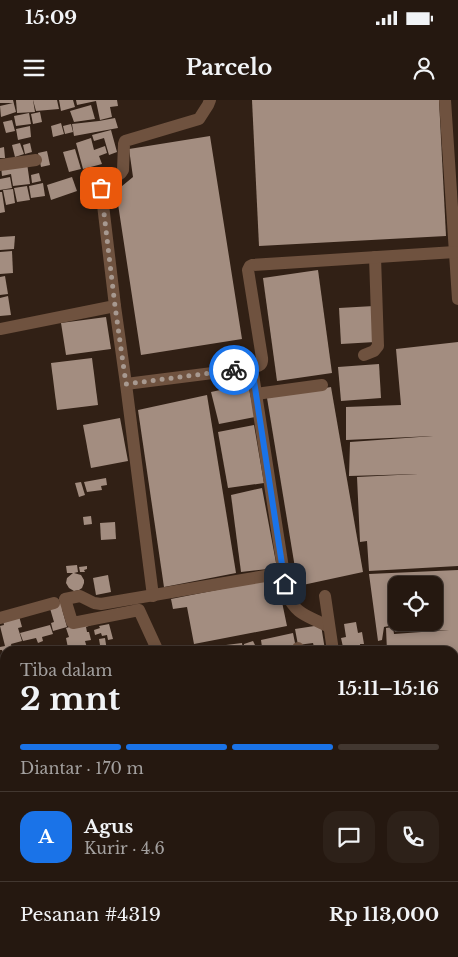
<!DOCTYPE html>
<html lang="id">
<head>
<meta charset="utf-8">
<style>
	:root { --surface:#251810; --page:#2d2119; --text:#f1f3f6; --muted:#a3a09f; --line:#423730; --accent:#1a73e8 }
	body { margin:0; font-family:"Libre Baskerville",serif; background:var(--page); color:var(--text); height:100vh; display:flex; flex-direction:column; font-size:19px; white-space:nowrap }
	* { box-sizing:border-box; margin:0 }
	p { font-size:16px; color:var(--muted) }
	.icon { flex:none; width:28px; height:28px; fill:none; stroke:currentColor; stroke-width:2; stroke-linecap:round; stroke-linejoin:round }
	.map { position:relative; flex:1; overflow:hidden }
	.panel { position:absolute; left:0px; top:546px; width:459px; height:311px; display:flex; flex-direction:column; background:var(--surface); border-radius:15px 15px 0 0; box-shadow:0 2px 8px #0003,0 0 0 1px var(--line) }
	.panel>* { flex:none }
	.fabs { position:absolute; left:388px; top:476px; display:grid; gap:10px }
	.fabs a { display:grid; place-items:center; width:55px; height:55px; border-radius:10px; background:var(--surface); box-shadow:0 2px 8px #0003,0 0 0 1px var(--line); font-size:25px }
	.pin { position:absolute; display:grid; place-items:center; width:42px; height:42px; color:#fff; margin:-21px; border-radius:10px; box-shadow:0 2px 8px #0006 }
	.courier { position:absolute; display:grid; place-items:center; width:50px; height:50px; margin:-25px; border:4px solid #1a73e8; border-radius:50%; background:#fff; color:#222; box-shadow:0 1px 6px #0007 }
	.summary em { font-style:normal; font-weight:800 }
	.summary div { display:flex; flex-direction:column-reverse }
	.summary { display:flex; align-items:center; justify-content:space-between; height:85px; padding:0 20px }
	h1 { font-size:32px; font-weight:800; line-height:38px }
	.bar { display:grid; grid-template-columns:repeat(4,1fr); gap:8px 5px; align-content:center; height:60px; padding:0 20px }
	.bar i { height:6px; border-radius:4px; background:var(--line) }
	.bar .current { background:var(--accent) }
	.bar p { grid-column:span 4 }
	.line { display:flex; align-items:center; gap:12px; padding:0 20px; border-top:1px solid var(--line) }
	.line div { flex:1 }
	.round { display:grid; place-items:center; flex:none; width:52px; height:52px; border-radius:15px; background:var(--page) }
	.status { display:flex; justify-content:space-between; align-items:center; height:35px; padding:0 25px; background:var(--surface); direction:ltr }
	.status svg { height:14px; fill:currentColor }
	header { display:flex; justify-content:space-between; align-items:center; height:65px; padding:0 20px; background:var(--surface); font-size:22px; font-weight:800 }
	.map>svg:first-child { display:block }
	.building { fill:#a38d80; fill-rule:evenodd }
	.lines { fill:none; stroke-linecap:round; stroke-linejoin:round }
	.minor { stroke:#6f523f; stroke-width:12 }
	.highway { stroke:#d78e5e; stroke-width:15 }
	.done { stroke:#a79990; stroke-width:5; stroke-dasharray:0 9 }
	.route { stroke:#1a73e8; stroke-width:6 }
</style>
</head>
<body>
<div class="status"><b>15:09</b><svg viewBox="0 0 49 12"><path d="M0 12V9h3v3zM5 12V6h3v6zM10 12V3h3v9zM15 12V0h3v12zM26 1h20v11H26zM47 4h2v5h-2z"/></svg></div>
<header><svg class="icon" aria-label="menu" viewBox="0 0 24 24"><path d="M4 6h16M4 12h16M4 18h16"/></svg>Parcelo<svg class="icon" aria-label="person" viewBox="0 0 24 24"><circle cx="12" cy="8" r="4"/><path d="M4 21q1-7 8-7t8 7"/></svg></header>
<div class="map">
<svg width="458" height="857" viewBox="0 0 458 857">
	<rect width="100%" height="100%" fill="#312015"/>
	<g class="building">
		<path d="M0 0H13L16 12 1 17 0 6 13 3H0Z"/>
		<path d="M16 0H33L35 12 17 13Z"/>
		<path d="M33 0H57L59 9 36 11Z"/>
		<path d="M59 0H73L75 7 61 11Z"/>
		<path d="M76 0H117L118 6 110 7 112 17 100 20 96 1 77 5Z"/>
		<path d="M252 0H439L446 136 259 146Z"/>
		<path d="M91 5 95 19 74 22 70 11Z"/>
		<path d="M40 12 42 22 33 24 31 14Z"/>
		<path d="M29 13 31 24 16 26 14 16Z"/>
		<path d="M115 18 118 28 74 36 72 24 99 21Z"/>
		<path d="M12 20 15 31 6 33 3 22Z"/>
		<path d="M61 23 64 34 53 37 51 26Z"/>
		<path d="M71 24 73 32 65 34 63 26Z"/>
		<path d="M30 26 31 37 18 40 16 29Z"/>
		<path d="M111 30 117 52 109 55 104 38 94 41 92 35Z"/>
		<path d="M210 36 242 239 141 255 116 91 133 77 129 49Z"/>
		<path d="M91 38 94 50 105 46 107 53 99 56 102 64 83 69 76 43Z"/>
		<path d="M20 43 24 54 15 57 12 45Z"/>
		<path d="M30 43 32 52 25 54 23 45Z"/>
		<path d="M4 47 5 58H0V48Z"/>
		<path d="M75 49 81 69 69 72 63 52Z"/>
		<path d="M47 51 50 65 41 67 38 53Z"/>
		<path d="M27 63 30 84 13 86 11 74 2 76 1 66Z"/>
		<path d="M39 73 41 81 32 83 31 75Z"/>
		<path d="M10 77 12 88 0 90V79Z"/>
		<path d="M72 77 77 91 51 100 47 85Z"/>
		<path d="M43 83 45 96 31 98 29 86Z"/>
		<path d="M27 86 30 100 17 102 14 88Z"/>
		<path d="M13 89 15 103 6 105 3 90Z"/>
		<path d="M0 92H2L5 112 0 113Z"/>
		<path d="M15 136 14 149 0 150V137Z"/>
		<path d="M12 151 13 173 0 174V152Z"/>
		<path d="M318 170 332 273 277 281 263 178Z"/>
		<path d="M5 176 8 194 0 195V177Z"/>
		<path d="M8 196 11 215 0 216V198Z"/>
		<path d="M374 206 375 242 341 244 339 208Z"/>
		<path d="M106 217 111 249 66 255 61 223Z"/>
		<path d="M458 242V466L369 471 367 441 360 442 357 377 418 374 349 376 350 342 433 336 346 340V307L401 305 396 249Z"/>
		<path d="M92 258 98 305 57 310 51 263Z"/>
		<path d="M379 264 381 298 341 301 338 267Z"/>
		<path d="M248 284 255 317 219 324 211 292Z"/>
		<path d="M331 287 363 472 298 486 267 298Z"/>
		<path d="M207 295 236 473 164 487 138 310Z"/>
		<path d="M120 318 128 361 91 368 83 325Z"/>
		<path d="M254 325 264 383 228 388 218 332Z"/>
		<path d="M106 378 107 385 101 386 102 390 87 392 84 382Z"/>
		<path d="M81 382 85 395 79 397 75 383Z"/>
		<path d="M262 388 277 468 241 472 231 395Z"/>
		<path d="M91 416 92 424 84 425 83 417Z"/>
		<path d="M115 422 116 439 101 440 100 423Z"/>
		<path d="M77 465 78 472 74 473 81 475 84 480V483L82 488 79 490 74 491 69 488 66 483 67 478 73 473H67L66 466Z"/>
		<path d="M87 466V469L84 470 85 472H80L79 467Z"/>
		<path d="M458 470V580H454V551H387L386 528 393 527 394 534 449 530 395 532 394 525 384 527 382 540 378 541 369 474ZM396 485H434V522H396Z"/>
		<path d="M108 475 111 492 96 495 93 478Z"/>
		<path d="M277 478 287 526 194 544 187 507 173 509 171 499Z"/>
		<path d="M64 501 62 509 67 527 53 531 51 523 54 522 49 505Z"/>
		<path d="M19 516 22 527 18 528 22 541 11 544 13 551H5V556H4L2 550H0V547L5 546 0 526 4 525 3 520Z"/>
		<path d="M90 521 91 525 86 527 87 532H89L91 540 85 541 88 551H70L77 549V546L68 548 66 538 69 537 66 528Z"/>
		<path d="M356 522 358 533 362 532 364 544H360L361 551H347L346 546 343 547 341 538 346 537 344 524Z"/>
		<path d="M109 524 113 539 108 540 107 535 102 536 101 533 95 535 94 530 100 528 99 526Z"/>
		<path d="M50 525 53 534 42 537 43 541 38 543 36 538 23 541 20 533Z"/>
		<path d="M321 525 325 550 315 551 313 543 298 545 295 529Z"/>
		<path d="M293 533 296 548 278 551H259V548L262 547 261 540Z"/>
		<path d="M105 538 107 551H101L99 539Z"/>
		<path d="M253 541 258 551H244V544Z"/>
		<path d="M242 543 243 551H202V548Z"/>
		<path d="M0 572H1L5 593V614L1 615 0 610Z"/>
		<rect x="454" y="593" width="4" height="15"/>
		<path d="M5 678V693L2 694 0 687V679Z"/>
		<rect x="454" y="700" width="4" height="16"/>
		<path d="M458 719V740L454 729V720Z"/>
		<path d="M454 738 458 750 454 751Z"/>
		<path d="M5 748V755L0 757V750Z"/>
		<path d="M5 756V763L0 765V758Z"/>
		<rect x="0" y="777" width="4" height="6"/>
		<path d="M0 801 5 802V808L0 807Z"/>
		<path d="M0 808 5 809V815L0 814Z"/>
		<path d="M5 836V845H3L4 857H0V837Z"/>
		<path d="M17 852H38L39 857H17Z"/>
		<path d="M266 852H279L281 857H267Z"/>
		<path d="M288 852H310V853L298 857H289Z"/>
		<path d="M317 852H328L329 856 325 857H305Z"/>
		<path d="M337 852H343L345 857H327Z"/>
		<path d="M344 852H365V853L353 857H346Z"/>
		<path d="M374 852H394L383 857H375Z"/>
		<path d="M415 852H453L455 857H404Z"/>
	</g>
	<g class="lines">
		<g class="minor">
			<path d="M445 0 458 199"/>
			<path d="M0 65 36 60"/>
			<path d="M115 206 126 284 153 496"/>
			<path d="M0 229 115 206 101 88 121 73 123 70 124 44 125 41 199 19 208 5 210 0"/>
			<path d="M364 255 374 251 378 246 375 157"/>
			<path d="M252 268 287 494C296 516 310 516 329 527"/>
			<path d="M126 284 252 268C258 266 263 266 262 258L248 170 250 166 252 165 455 152"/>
			<path d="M256 294 322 285"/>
			<path d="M325 496 333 551"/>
			<path d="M0 518 54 503"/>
			<path d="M298 548V551"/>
			<path d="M152 551 156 547 139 510 73 523 72 522 65 499 80 496 94 503 101 504 283 473"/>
			<path d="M0 568 5 567"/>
			<path d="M454 693H458"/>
			<path d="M0 698H5"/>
			<path d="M454 761 458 759"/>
			<path d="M454 778 458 789"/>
			<path d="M454 816 458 828"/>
			<path d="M0 828H1"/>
			<path d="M260 852 262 857"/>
			<path d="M368 852 370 857"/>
		</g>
		<g class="highway">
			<path d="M0 633H5"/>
			<path d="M454 635H458"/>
			<path d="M454 652H458"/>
			<path d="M0 653H5"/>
		</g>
	</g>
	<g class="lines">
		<path class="done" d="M101 88 115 206 126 284 234 270"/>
		<path class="route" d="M234 270 252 268 285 484"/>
	</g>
</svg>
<div class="fabs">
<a><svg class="icon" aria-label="locate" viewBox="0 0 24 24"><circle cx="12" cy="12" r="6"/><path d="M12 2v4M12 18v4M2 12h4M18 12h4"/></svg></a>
</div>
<div class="pin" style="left:101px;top:88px;background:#ea580c"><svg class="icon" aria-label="bag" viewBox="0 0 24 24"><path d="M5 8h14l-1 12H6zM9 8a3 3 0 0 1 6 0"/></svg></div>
<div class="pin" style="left:285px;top:484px;background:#1f2937"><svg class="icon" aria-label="home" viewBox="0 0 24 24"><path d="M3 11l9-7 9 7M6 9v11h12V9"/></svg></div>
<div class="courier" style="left:234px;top:270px"><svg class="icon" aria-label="bike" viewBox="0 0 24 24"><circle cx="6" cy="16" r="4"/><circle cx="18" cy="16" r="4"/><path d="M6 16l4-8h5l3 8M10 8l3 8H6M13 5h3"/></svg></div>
<section class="panel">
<div class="summary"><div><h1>2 mnt</h1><p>Tiba dalam</p></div><em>15:11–15:16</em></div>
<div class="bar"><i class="current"></i><i class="current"></i><i class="current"></i><i></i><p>Diantar · 170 m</p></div>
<div class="line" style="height:90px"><b class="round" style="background:var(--accent);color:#fff">A</b><div><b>Agus</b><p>Kurir · 4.6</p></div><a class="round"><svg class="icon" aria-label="chat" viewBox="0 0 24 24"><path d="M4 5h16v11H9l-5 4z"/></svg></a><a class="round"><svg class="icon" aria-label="phone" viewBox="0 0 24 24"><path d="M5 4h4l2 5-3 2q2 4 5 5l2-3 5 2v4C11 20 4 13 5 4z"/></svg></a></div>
<div class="line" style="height:65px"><div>Pesanan #4319</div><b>Rp 113,000</b></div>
</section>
</div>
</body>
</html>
